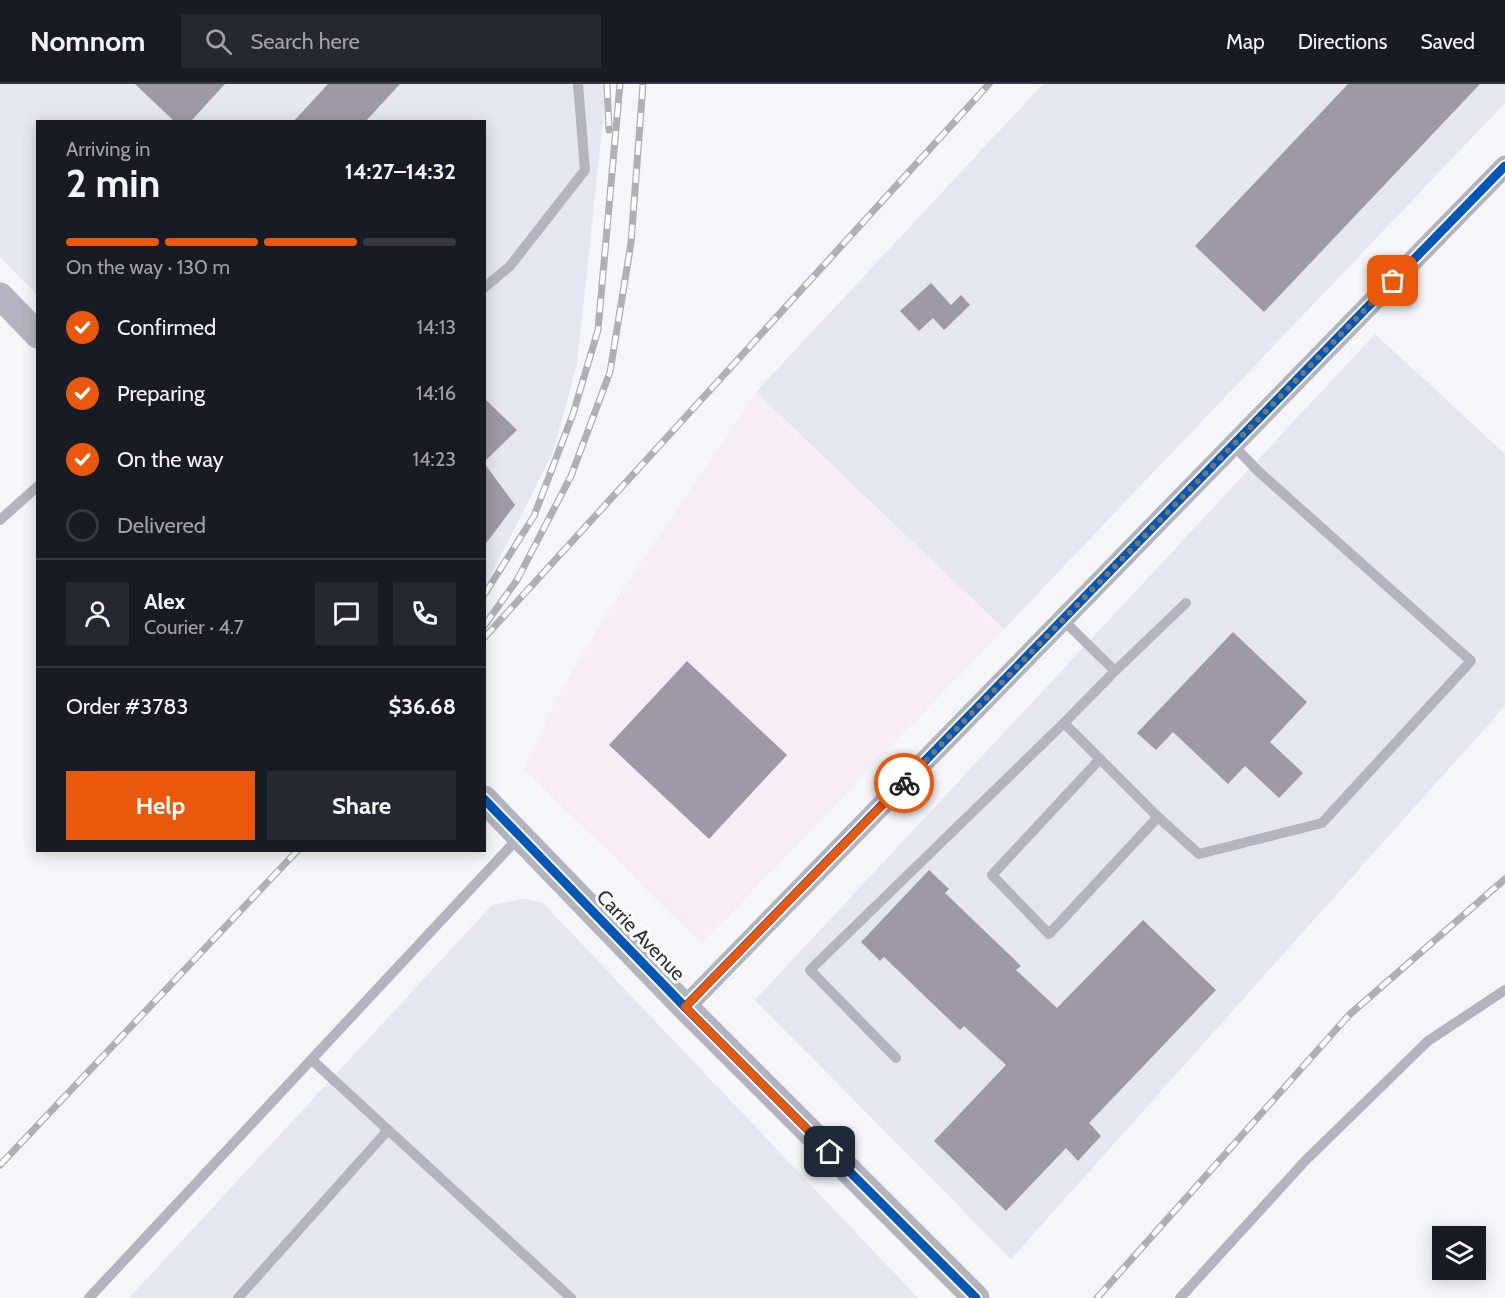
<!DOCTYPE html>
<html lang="en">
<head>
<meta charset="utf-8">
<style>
	:root { --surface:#171b24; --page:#242831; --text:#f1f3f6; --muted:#9ea1a6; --line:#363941; --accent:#ea580c }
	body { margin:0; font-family:Cabin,sans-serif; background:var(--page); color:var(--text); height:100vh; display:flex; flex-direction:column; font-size:22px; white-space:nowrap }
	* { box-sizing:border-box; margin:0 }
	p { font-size:20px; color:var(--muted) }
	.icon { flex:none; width:33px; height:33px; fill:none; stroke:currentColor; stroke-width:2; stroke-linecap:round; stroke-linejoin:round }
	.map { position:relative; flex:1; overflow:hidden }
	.panel { position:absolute; left:36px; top:36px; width:450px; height:732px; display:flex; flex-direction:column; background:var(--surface); border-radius:0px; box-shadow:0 3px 15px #0003 }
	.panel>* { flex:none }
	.buttons { position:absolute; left:1432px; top:1142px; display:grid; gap:12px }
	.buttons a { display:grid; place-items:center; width:54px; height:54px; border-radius:0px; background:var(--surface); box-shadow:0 3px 15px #0003; font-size:30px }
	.pin { position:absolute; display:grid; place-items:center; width:51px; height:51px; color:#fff; margin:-26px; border-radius:12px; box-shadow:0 3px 9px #0006 }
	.courier { position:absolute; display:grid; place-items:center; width:60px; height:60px; margin:-30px; border:4px solid #ea580c; border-radius:50%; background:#fff; color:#222; box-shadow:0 2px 8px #0007 }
	.head em { font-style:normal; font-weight:700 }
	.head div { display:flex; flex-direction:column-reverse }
	.head { display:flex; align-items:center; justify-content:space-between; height:102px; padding:0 30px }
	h1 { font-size:39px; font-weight:700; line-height:45px }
	.bar { display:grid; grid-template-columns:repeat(4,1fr); gap:9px 6px; align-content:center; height:72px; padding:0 30px }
	.bar i { height:8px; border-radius:4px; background:var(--line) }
	.bar .on { background:var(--accent) }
	.bar p { grid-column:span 4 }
	.line { display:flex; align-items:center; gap:15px; padding:0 30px; border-top:2px solid var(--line) }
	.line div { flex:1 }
	.round { display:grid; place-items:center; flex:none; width:63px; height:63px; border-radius:0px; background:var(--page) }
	ol { padding:0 30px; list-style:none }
	li { display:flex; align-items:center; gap:18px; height:66px }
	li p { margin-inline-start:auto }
	li .icon { padding:6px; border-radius:50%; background:var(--accent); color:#fff; stroke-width:4 }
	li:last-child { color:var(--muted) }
	li i { width:33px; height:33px; border:3px solid var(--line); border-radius:50% }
	.primary-button { display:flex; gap:12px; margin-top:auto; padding:12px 30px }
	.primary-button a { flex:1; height:69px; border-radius:0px; background:var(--accent); color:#fff; font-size:24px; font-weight:700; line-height:69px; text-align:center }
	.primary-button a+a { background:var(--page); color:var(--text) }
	header { display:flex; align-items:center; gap:36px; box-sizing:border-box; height:84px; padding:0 30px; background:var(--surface); border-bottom:2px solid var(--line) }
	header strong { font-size:28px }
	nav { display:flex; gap:33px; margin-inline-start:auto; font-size:21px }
	.search { width:420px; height:54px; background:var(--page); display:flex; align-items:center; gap:15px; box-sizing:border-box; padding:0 21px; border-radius:0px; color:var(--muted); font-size:22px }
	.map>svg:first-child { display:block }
	.commercial { fill:#f7edf7 }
	.built { fill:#e4e7ef }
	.building { fill:#9f98a7 }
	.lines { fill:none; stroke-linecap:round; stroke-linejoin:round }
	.service { stroke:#b3b4bf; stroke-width:10 }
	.minor { stroke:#b3b4bf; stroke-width:21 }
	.tertiary { stroke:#b3b4bf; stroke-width:27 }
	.rail-casing { stroke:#afb0b7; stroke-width:7 }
	.rail { stroke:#fff; stroke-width:4.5; stroke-dasharray:14; stroke-linecap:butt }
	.cycleway-casing { stroke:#fff; stroke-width:13 }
	.cycleway { stroke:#0057b8; stroke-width:9 }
	.done { stroke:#747578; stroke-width:6; stroke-dasharray:0 10.8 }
	.route { stroke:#ea580c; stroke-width:8 }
	.labels { text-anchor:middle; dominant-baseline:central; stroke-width:6; stroke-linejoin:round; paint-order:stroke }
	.street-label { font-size:20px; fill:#2f3032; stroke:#fff }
</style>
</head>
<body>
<header>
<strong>Nomnom</strong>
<div class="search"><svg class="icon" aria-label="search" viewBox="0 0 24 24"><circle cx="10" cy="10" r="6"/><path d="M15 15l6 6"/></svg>Search here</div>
<nav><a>Map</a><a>Directions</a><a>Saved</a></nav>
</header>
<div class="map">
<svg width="1505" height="1214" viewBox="0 0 1505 1214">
	<rect width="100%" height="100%" fill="#f5f6f9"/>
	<path class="commercial" d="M756 308 1004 545 702 860 524 685 556 615 609 527Z"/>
	<g class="built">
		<path d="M0 0H607L577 280 553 368 485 503 484 38H38L37 211 0 173Z"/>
		<path d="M1043 0H1505V19L1004 545 756 308Z"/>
		<path d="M1375 250 1505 370V622L1011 1175 755 916Z"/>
		<path d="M524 815 543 819 918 1214H129L492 821Z"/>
	</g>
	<g class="building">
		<path d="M135 0H225L190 38H175Z"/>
		<path d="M328 0H400L365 38H293Z"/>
		<path d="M1348 0H1480L1264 228 1195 162Z"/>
		<path d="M931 199 951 221 961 211 970 221 944 246 933 234 919 247 900 227Z"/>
		<path d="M484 314 517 346 484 378Z"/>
		<path d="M484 379 515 421 484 462Z"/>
		<path d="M1233 548 1307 618 1270 658 1303 689 1279 714 1245 682 1228 700 1173 648 1156 666 1137 649Z"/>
		<path d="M687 577 787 671 709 755 609 661Z"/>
		<path d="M929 786 949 805 945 809 1021 882 1016 886 1057 924 1143 836 1216 906 1089 1039 1101 1052 1078 1077 1066 1064 1006 1127 934 1057 1006 981 964 942 960 946 884 873 880 877 861 858Z"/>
	</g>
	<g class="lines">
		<g class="service">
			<path d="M484 204 510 182 585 86 578 0"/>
			<path d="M0 436 38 402"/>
			<path d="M1115 587 1186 519"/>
			<path d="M1064 639 1158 733 1199 770 1322 739 1471 577 1259 388 1233 361"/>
			<path d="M1100 675 992 791 1049 850 1158 733"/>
			<path d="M896 974 810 886 1064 639 1115 587 1063 536"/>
			<path d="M312 976 571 1214"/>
			<path d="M89 1214 520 752"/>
			<path d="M238 1214 388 1046"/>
			<path d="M1180 1214 1305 1077 1428 957 1505 906"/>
		</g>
		<path class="minor" d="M685 923 1505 82"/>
		<g class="tertiary">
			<path d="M0 212 38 251"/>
			<path d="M484 715 685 923 976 1214"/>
		</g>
		<g class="rail-casing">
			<g id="rail">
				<path d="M607 0 609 46"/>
				<path d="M484 511 534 432 573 330 598 246 620 0"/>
				<path d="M484 542 517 496 571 392 610 288 631 159 643 0"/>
				<path d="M484 554 989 0"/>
				<path d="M0 1081 298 766"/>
				<path d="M1097 1214 1349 931 1505 795"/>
			</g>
		</g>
		<use href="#rail" class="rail"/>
		<g class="cycleway-casing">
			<g id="cycleway">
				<path d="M484 715 685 923 976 1214"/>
				<path d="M685 923 1505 82"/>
			</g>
		</g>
		<use href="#cycleway" class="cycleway"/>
	</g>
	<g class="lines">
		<path class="done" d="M904 699 1393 197"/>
		<path class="route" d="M830 1068 685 923 904 699"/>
	</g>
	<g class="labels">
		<g class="street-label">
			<text transform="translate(641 851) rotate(46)">Carrie Avenue</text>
		</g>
	</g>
</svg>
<div class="buttons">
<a><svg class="icon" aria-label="layers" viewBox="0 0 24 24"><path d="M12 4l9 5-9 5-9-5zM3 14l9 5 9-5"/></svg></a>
</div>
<div class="pin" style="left:1393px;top:197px;background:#ea580c"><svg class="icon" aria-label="bag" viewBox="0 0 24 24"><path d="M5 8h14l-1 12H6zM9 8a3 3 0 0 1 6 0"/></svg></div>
<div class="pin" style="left:830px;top:1068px;background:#1f2937"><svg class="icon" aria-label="home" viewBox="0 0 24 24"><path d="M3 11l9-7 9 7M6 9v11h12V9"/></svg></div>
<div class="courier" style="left:904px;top:699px"><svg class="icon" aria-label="bike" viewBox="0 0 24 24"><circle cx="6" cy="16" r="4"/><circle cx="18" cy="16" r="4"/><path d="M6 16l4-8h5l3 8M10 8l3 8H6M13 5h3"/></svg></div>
<section class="panel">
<div class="head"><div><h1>2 min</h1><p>Arriving in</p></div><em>14:27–14:32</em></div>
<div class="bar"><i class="on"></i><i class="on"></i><i class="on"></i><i></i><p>On the way · 130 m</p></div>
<ol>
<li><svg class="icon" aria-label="check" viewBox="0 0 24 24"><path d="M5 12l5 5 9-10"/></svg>Confirmed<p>14:13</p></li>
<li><svg class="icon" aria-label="check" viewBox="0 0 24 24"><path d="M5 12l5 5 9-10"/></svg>Preparing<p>14:16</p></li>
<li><svg class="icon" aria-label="check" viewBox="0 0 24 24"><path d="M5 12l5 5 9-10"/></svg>On the way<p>14:23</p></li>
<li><i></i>Delivered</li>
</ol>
<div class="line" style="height:108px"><a class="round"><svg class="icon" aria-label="person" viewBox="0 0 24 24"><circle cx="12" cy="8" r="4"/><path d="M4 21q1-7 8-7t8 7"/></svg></a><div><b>Alex</b><p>Courier · 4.7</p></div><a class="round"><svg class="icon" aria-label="chat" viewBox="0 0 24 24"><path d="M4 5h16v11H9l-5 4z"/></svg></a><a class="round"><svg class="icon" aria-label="phone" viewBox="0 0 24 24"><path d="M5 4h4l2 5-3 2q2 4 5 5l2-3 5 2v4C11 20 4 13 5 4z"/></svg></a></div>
<div class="line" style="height:78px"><div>Order #3783</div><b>$36.68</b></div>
<div class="primary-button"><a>Help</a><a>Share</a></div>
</section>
</div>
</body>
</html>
